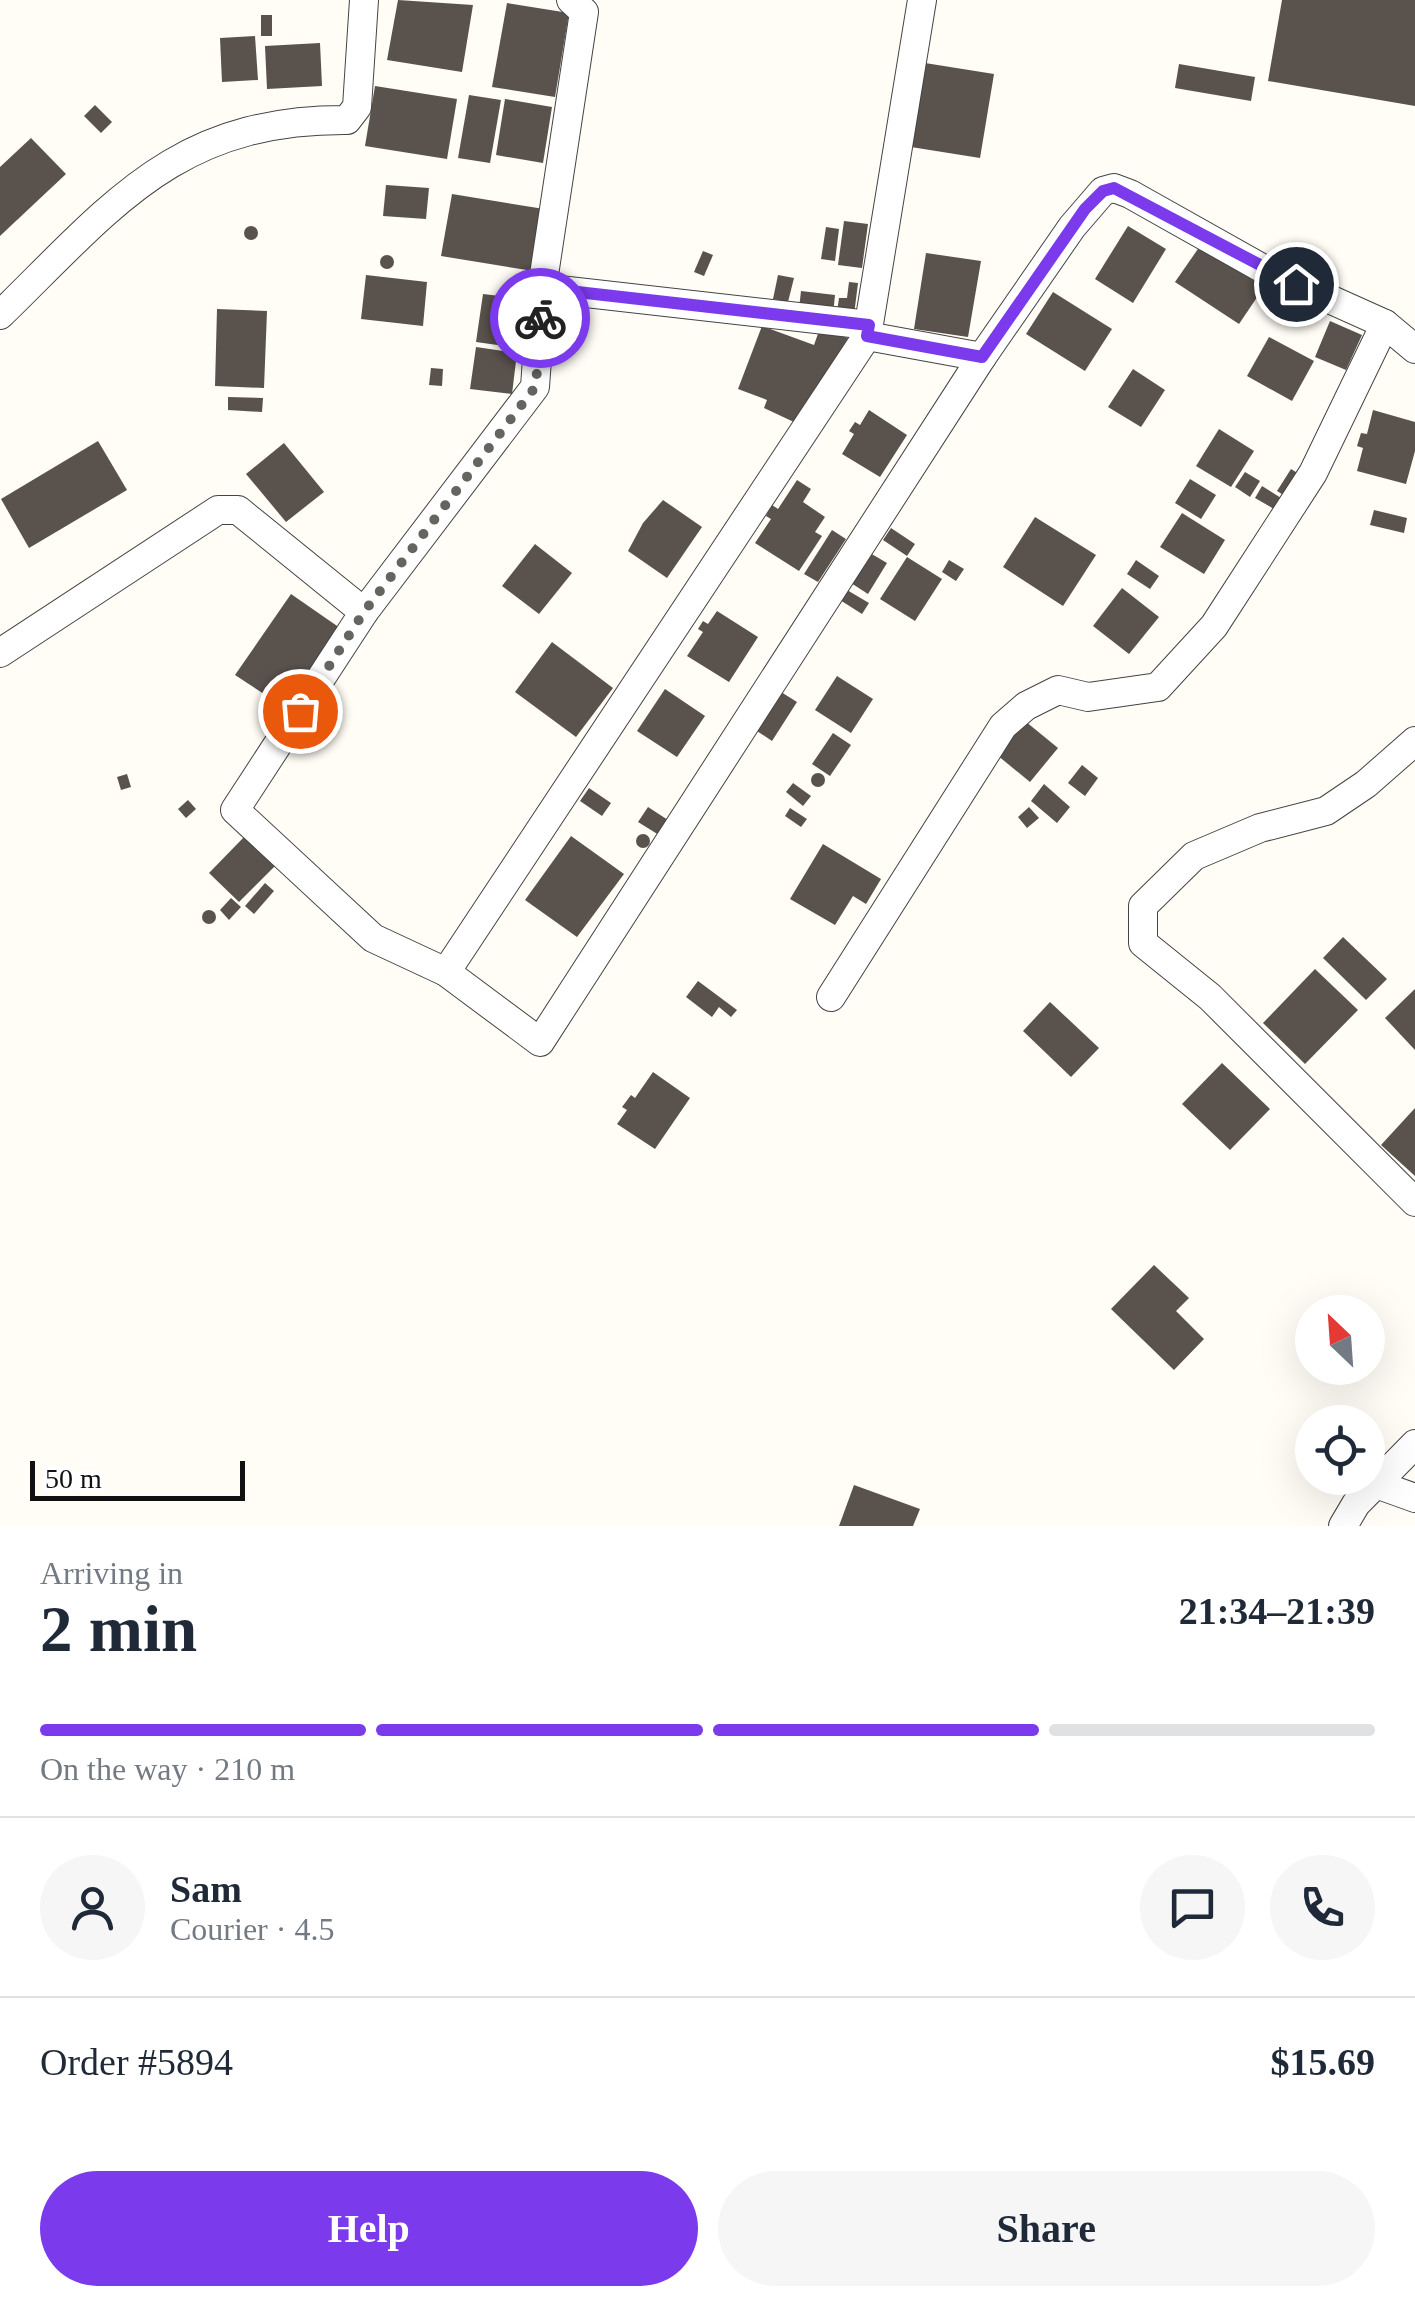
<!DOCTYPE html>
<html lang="en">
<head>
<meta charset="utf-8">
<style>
	:root { --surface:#fff; --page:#f6f6f7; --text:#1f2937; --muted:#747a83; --line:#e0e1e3; --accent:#7c3aed }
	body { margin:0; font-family:"Times New Roman",serif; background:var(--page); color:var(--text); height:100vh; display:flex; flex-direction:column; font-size:38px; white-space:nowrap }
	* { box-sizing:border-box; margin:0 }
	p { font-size:32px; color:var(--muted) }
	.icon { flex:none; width:55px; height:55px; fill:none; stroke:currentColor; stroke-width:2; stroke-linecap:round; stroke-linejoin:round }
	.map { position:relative; height:1526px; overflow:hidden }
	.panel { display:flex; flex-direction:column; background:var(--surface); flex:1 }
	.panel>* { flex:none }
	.needle { width:65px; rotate:335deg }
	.tools { position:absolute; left:1295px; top:1295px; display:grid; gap:20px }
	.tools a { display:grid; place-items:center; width:90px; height:90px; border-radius:50%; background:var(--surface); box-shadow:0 10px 40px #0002; font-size:50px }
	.scale { position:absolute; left:30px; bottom:25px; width:215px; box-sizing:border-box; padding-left:10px; border:5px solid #111; border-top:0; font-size:28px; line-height:35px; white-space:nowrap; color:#111; -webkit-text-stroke:8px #fff; paint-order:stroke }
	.pin { position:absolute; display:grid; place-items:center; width:85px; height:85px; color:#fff; margin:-42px; border:5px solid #fff; border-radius:50%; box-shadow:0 2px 10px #0007 }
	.courier { position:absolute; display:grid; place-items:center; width:100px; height:100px; margin:-50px; border:8px solid #7c3aed; border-radius:50%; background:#fff; color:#222; box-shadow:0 2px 12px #0007 }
	.head em { font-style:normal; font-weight:700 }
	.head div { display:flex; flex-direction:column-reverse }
	.head { display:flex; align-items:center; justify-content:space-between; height:170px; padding:0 40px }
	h1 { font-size:65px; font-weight:700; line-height:75px }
	.bar { display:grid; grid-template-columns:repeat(4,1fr); gap:15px 10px; align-content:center; height:120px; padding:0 40px }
	.bar i { height:12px; border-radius:8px; background:var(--line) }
	.bar .on { background:var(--accent) }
	.bar p { grid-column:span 4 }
	.line { display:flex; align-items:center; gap:25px; padding:0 40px; border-top:2px solid var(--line) }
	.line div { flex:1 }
	.round { display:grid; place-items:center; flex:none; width:105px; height:105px; border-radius:52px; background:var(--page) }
	.action { display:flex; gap:20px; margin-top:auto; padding:20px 40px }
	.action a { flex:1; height:115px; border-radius:60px; background:var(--accent); color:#fff; font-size:40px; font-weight:700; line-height:115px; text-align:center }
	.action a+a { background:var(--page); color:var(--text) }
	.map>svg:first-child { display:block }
	.building { fill:#5a524d }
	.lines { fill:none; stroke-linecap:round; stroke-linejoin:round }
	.minor-casing { stroke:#444; stroke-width:30 }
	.minor { stroke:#fff; stroke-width:28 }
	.done { stroke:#646461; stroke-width:10; stroke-dasharray:0 18 }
	.route { stroke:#7c3aed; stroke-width:12 }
</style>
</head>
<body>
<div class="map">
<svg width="1415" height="1526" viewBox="0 0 1415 1526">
	<rect width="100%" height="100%" fill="#fffdf5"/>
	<g class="building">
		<path d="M398 0 473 5 462 72 387 60Z"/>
		<path d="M1282 0H1415V106L1268 81Z"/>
		<path d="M507 3 569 13 555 97 492 87Z"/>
		<rect x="261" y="15" width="11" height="21"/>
		<path d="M255 36 258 80 222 82 220 38Z"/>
		<path d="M320 43 322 86 267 89 265 46Z"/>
		<path d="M925 63 994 74 980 158 911 147Z"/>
		<path d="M1179 64 1255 77 1251 101 1175 88Z"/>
		<path d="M375 86 457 99 447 159 365 146Z"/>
		<path d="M469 95 501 100 490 163 458 158Z"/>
		<path d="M505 99 552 107 543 163 496 155Z"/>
		<path d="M95 105 112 122 101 133 84 116Z"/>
		<path d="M31 138 66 174 0 236V167Z"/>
		<path d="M386 185 429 188 426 219 383 216Z"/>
		<path d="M452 194 544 209 533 271 441 256Z"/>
		<path d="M844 221 868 224 862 268 838 265Z"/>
		<circle cx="251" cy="233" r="7"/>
		<path d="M1128 226 1166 249 1133 303 1095 279Z"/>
		<path d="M826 227 839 229 835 261 821 259Z"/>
		<path d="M1200 246 1264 287 1239 324 1175 282Z"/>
		<path d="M703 251 713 255 704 276 694 272Z"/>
		<path d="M926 253 981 261 968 337 914 329Z"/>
		<circle cx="387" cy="262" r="7"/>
		<path d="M366 275 427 282 423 326 361 319Z"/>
		<path d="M778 275 794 278 788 302 773 299Z"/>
		<path d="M849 282 858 283 854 315 837 312 839 298H847Z"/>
		<path d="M801 291 835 295 833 314 799 309Z"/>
		<path d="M1053 292 1112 329 1085 371 1026 334Z"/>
		<path d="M483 294 525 299 519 348 476 342Z"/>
		<path d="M217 309 267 311 264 388 215 386Z"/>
		<path d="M1330 321 1362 335 1346 370 1315 357Z"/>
		<path d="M762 326 814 345 820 328 848 338 796 423 764 408 767 400 738 389Z"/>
		<path d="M1269 337 1314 361 1292 401 1247 376Z"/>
		<path d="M476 347 517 353 512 394 470 389Z"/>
		<path d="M431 368 443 369 442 386 429 385Z"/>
		<path d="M1133 369 1165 390 1141 427 1108 407Z"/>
		<path d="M228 397 263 398 262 412 228 410Z"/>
		<path d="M869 410 907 435 880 477 842 454 854 434 849 431 855 422 860 425Z"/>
		<path d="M1373 410 1415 422V451L1406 484 1357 471 1363 448 1357 446 1361 433 1367 434Z"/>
		<path d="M1219 429 1254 451 1231 487 1196 466Z"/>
		<path d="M98 441 127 490 29 548 1 499Z"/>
		<path d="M284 443 324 492 286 522 246 474Z"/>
		<path d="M1291 469 1299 474 1285 496 1277 491Z"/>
		<path d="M1245 472 1260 481 1250 497 1235 487Z"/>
		<path d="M1190 479 1216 495 1201 519 1175 503Z"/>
		<path d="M797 480 811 489 803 502 825 517 815 532 822 536 799 571 755 543 771 519 766 516 772 505 778 509Z"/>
		<path d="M1262 486 1281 498 1274 509 1255 498Z"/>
		<path d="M663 500 702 527 667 578 628 551 643 523Z"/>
		<path d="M1374 510 1407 518 1404 533 1370 525Z"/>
		<path d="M1182 513 1225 540 1204 574 1160 547Z"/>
		<path d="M1035 517 1096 555 1063 606 1003 567Z"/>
		<path d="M891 528 915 544 907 556 883 540Z"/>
		<path d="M832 530 846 539 818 582 804 574Z"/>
		<path d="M535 544 572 573 539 614 502 586Z"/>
		<path d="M870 553 887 563 868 594 851 583Z"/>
		<path d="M907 557 942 579 915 621 880 599Z"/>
		<path d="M949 560 964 569 956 581 942 572Z"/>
		<path d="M1136 560 1159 576 1150 589 1127 574Z"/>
		<path d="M1122 588 1159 617 1129 654 1093 626Z"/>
		<path d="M847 590 869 603 862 614 840 600Z"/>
		<path d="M291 594 340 628 285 708 235 675Z"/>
		<path d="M717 611 758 637 729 682 687 656 703 632 698 629 703 621 708 624Z"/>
		<path d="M552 642 613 688 576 737 515 692Z"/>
		<path d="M837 676 873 699 851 733 815 710Z"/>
		<path d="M665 689 705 716 677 757 637 731Z"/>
		<path d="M781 692 797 702 772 741 757 731Z"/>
		<path d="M1025 721 1058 748 1030 782 997 755Z"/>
		<path d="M833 733 851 745 830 776 812 764Z"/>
		<path d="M1082 765 1098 778 1085 796 1068 783Z"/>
		<circle cx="818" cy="780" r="7"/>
		<path d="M127 774 131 787 121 790 117 777Z"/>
		<path d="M793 783 811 796 803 806 786 792Z"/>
		<path d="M1044 784 1070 807 1057 823 1031 801Z"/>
		<path d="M589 788 611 803 602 816 580 801Z"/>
		<path d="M188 800 196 809 186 818 178 809Z"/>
		<path d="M648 807 668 820 659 835 638 822Z"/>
		<path d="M1029 807 1039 818 1027 828 1018 817Z"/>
		<path d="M790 808 807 819 801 827 785 816Z"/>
		<circle cx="643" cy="841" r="7"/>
		<path d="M245 836 276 865 239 902 209 873Z"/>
		<path d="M571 836 624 874 577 937 525 900Z"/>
		<path d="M823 844 881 879 866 904 853 896 835 925 790 899Z"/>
		<path d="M265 883 274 891 254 914 245 906Z"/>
		<path d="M231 898 241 907 229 920 220 910Z"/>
		<circle cx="209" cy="917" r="7"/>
		<path d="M1343 937 1387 979 1366 1000 1323 958Z"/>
		<path d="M1315 969 1358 1010 1305 1064 1263 1023Z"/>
		<path d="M698 981 737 1010 731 1017 719 1007 712 1017 686 997Z"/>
		<path d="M1415 989V1050L1385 1018Z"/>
		<path d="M1050 1002 1099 1048 1071 1077 1023 1031Z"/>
		<path d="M1222 1063 1270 1109 1230 1150 1182 1104Z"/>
		<path d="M653 1072 690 1098 655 1149 617 1124 627 1110 622 1107 631 1095 635 1098Z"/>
		<path d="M1415 1108V1176L1381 1145Z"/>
		<path d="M1154 1265 1189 1298 1176 1311 1204 1339 1174 1370 1111 1309Z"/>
		<path d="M854 1485 920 1509 913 1526H839Z"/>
	</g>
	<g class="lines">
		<g class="minor-casing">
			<g id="minor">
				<path d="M571 0 584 12 542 288 535 387 364 612 235 810 373 938 446 972 540 1042 982 357 1072 227 1103 191 1114 188 1130 194 1267 271 1385 324 1415 349"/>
				<path d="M542 288 869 325"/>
				<path d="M0 315C113 205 176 119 347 120L357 107 364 0"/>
				<path d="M867 336 982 357"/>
				<path d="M0 653 218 510H238L364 612"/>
				<path d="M1415 741 1366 784 1326 811 1260 828 1194 856 1143 906V943L1210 997 1415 1202"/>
				<path d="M446 972 867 336 922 0"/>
				<path d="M831 997 1003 726 1026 706 1058 690 1088 697 1158 687 1214 626 1313 473 1385 324"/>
				<path d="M1376 1484 1415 1498"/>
				<path d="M1343 1526 1356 1504 1415 1444"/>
			</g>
		</g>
		<use href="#minor" class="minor"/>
	</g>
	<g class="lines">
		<path class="done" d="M300 711 364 612 536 386 540 318"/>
		<path class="route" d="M540 318 542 288 869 325 867 336 982 357 1085 209 1103 191 1114 188 1296 284"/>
	</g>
</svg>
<div class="tools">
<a><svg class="needle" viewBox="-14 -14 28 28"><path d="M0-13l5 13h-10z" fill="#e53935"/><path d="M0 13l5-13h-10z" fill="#747a83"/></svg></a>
<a><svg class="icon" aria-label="locate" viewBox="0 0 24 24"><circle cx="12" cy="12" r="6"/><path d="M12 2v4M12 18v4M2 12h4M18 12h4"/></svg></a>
</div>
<div class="scale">50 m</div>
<div class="pin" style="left:300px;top:711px;background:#ea580c"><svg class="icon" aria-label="bag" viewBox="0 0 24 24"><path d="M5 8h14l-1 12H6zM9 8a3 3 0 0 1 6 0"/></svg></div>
<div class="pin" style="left:1296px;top:284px;background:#1f2937"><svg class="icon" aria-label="home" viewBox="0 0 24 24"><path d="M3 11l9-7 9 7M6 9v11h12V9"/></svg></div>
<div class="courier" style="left:540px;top:318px"><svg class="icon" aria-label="bike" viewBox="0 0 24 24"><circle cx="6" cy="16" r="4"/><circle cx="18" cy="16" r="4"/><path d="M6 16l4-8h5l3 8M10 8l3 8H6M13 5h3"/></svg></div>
</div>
<section class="panel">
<div class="head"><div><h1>2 min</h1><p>Arriving in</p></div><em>21:34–21:39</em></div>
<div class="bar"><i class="on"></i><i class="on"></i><i class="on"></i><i></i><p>On the way · 210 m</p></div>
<div class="line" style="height:180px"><a class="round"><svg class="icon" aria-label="person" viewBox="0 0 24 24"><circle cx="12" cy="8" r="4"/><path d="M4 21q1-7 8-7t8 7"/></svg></a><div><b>Sam</b><p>Courier · 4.5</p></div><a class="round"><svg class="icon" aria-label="chat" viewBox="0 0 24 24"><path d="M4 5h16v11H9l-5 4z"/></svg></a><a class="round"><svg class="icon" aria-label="phone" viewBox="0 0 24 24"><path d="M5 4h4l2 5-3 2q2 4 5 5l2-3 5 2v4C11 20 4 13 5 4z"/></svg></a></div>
<div class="line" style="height:130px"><div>Order #5894</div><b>$15.69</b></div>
<div class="action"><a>Help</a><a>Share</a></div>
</section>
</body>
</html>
